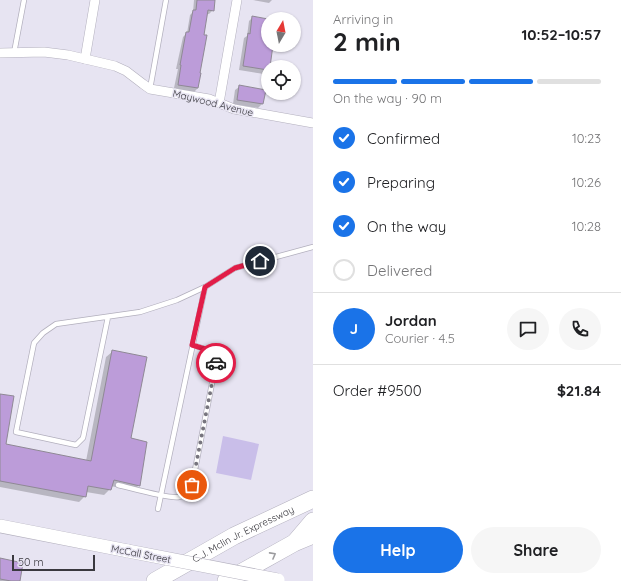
<!DOCTYPE html>
<html lang="en">
<head>
<meta charset="utf-8">
<style>
	:root { --surface:#fff; --page:#f6f6f6; --text:#202124; --muted:#757577; --line:#e0e0e0; --accent:#1a73e8 }
	body { margin:0; font-family:Quicksand,sans-serif; background:var(--page); color:var(--text); height:100vh; display:flex; flex-direction:column; font-size:15px; white-space:nowrap }
	* { box-sizing:border-box; margin:0 }
	p { font-size:13px; color:var(--muted) }
	.icon { flex:none; width:22px; height:22px; fill:none; stroke:currentColor; stroke-width:2; stroke-linecap:round; stroke-linejoin:round }
	.map { position:relative; flex:1; overflow:hidden }
	.side { display:flex; flex-direction:column; background:var(--surface); width:308px }
	.side>* { flex:none }
	.needle { width:26px; rotate:10deg }
	.buttons { position:absolute; left:261px; top:12px; display:grid; gap:8px }
	.buttons a { display:grid; place-items:center; width:40px; height:40px; border-radius:50%; background:var(--surface); box-shadow:0 1px 3px #0004; font-size:20px }
	.scale { position:absolute; left:12px; bottom:10px; width:83px; box-sizing:border-box; padding-left:4px; border:2px solid #3a393f; border-top:0; font-size:11px; line-height:14px; white-space:nowrap; color:#3a393f; -webkit-text-stroke:3px #e7e4f2; paint-order:stroke }
	.pin { position:absolute; display:grid; place-items:center; width:34px; height:34px; color:#fff; margin:-17px; border:2px solid #fff; border-radius:50%; box-shadow:0 1px 4px #0007 }
	.courier { position:absolute; display:grid; place-items:center; width:40px; height:40px; margin:-20px; border:3px solid #e11d48; border-radius:50%; background:#fff; color:#222; box-shadow:0 1px 5px #0007 }
	.head em { font-style:normal; font-weight:800 }
	.head div { display:flex; flex-direction:column-reverse }
	.head { display:flex; align-items:center; justify-content:space-between; height:68px; padding:0 20px }
	h1 { font-size:26px; font-weight:800; line-height:30px }
	.bar { display:grid; grid-template-columns:repeat(4,1fr); gap:6px 4px; align-content:center; height:48px; padding:0 20px }
	.bar i { height:5px; border-radius:3px; background:var(--line) }
	.bar .current { background:var(--accent) }
	.bar p { grid-column:span 4 }
	.line { display:flex; align-items:center; gap:10px; padding:0 20px; border-top:1px solid var(--line) }
	.line div { flex:1 }
	.round { display:grid; place-items:center; flex:none; width:42px; height:42px; border-radius:21px; background:var(--page) }
	ol { padding:0 20px; list-style:none }
	li { display:flex; align-items:center; gap:12px; height:44px }
	li p { margin-inline-start:auto }
	li .icon { padding:4px; border-radius:50%; background:var(--accent); color:#fff; stroke-width:4 }
	li:last-child { color:var(--muted) }
	li i { width:22px; height:22px; border:2px solid var(--line); border-radius:50% }
	.action { display:flex; gap:8px; margin-top:auto; padding:8px 20px }
	.action a { flex:1; height:46px; border-radius:24px; background:var(--accent); color:#fff; font-size:16px; font-weight:800; line-height:46px; text-align:center }
	.action a+a { background:var(--page); color:var(--text) }
	main { display:flex; flex:1; min-height:0 }
	.map>svg:first-child { display:block }
	.green { fill:#c9bee9 }
	.shadow { fill:#0003 }
	.building { fill:#bc9cd9; stroke:#8f8995 }
	.lines { fill:none; stroke-linecap:round; stroke-linejoin:round }
	.lane-casing { stroke:#b2afbd; stroke-width:6 }
	.street-casing { stroke:#b2afbd; stroke-width:10 }
	.secondary-casing { stroke:#b2afbd; stroke-width:14 }
	.highway-casing { stroke:#b2afbd; stroke-width:18 }
	.lane { stroke:#fff; stroke-width:4.5 }
	.street { stroke:#fff; stroke-width:9 }
	.secondary { stroke:#fff; stroke-width:13 }
	.highway { stroke:#fff; stroke-width:17 }
	.secondary-bridge-casing { stroke:#b2afbd; stroke-width:14; stroke-linecap:butt }
	.secondary-bridge { stroke:#fff; stroke-width:13 }
	.oneway { stroke:#9c9c9f }
	.done { stroke:#77757e; stroke-width:4; stroke-dasharray:0 7.2 }
	.route { stroke:#e11d48; stroke-width:5 }
	.labels { text-anchor:middle; dominant-baseline:central; stroke-width:3; stroke-linejoin:round; paint-order:stroke }
	.street-label { font-size:10px; fill:#3a393f; stroke:#e7e4f2 }
</style>
</head>
<body>
<main>
<div class="map">
<svg width="313" height="581" viewBox="0 0 313 581">
	<rect width="100%" height="100%" fill="#e7e4f2"/>
	<path class="green" d="M223 436 259 444 251 480 216 473Z"/>
	<g class="shadow">
		<path d="M194 0H215L213 10 209 14H206L198 88 194 92 174 88 178 69H176L183 37 187 33 190 15 193 12Z"/>
		<path d="M253 0H272L269 3Z"/>
		<path d="M253 17 268 20V45H272L268 70 264 74 239 70 244 38 247 36 249 21Z"/>
		<path d="M239 87 264 90 262 104 258 108 233 104 235 90Z"/>
		<path d="M112 352 139 485 133 491 111 486 110 489 104 495 86 492 85 496 79 502 0 487V395L5 445 86 461 106 357Z"/>
		<path d="M0 559 19 581H0Z"/>
	</g>
	<g class="building">
		<path d="M197 0H215L214 11 208 10 204 35H207L200 73H201L198 88 178 85 181 65H180L186 32H189L193 10H196Z"/>
		<path d="M252 16 268 19V45H273L270 67H268V70L243 66 248 33 250 34Z"/>
		<path d="M239 85 266 90 263 104 237 100Z"/>
		<path d="M112 350 147 357 131 438 147 442 140 486 114 480 111 490 88 486 86 497 0 481V394L14 396 6 444 91 461Z"/>
		<path d="M0 558 23 563 20 581H11L0 579Z"/>
	</g>
	<g class="lines">
		<g class="lane-casing">
			<g id="lane">
				<path d="M14 53 24 0"/>
				<path d="M150 89 166 0"/>
				<path d="M108 317 83 438 76 445 16 432 34 343 43 333 56 324 140 312 177 300 205 287 235 268 313 247"/>
				<path d="M118 485C131 488 168 499 179 497 187 496 189 490 192 485L216 363 214 354 205 349 193 345"/>
				<path d="M158 509 205 287"/>
			</g>
		</g>
		<g class="street-casing">
			<g id="street">
				<path d="M0 53 44 52 68 55 115 66 126 71 143 84 150 89 209 99 234 109 313 123"/>
				<path d="M85 59 95 0"/>
				<path d="M219 103 237 0"/>
			</g>
		</g>
		<g class="secondary-casing">
			<path id="secondary" d="M0 526 128 551"/>
		</g>
		<g class="highway-casing">
			<g id="highway">
				<path d="M296 541 313 521"/>
				<path id="s1" d="M155 581 234 536 313 499"/>
				<path d="M226 581 294 543 313 535"/>
			</g>
		</g>
		<use href="#lane" class="lane"/>
		<use href="#street" class="street"/>
		<use href="#secondary" class="secondary"/>
		<use href="#highway" class="highway"/>
		<g class="secondary-bridge-casing">
			<path id="secondary-bridge" d="M128 551 278 580"/>
		</g>
		<use href="#secondary-bridge" class="secondary-bridge"/>
	</g>
	<defs><path id="oneway-chevron" d="M-2-3.5L2.5 0L-2 3.5" fill="none" stroke-width="1.6" stroke-linecap="round" stroke-linejoin="round"/></defs>
	<use class="oneway" href="#oneway-chevron" transform="translate(273 555) rotate(-29)"/>
	<g class="lines">
		<path class="done" d="M192 485 216 363"/>
		<path class="route" d="M216 363 214 354 205 349 192 345 205 287 235 268 260 261"/>
	</g>
	<g class="labels">
		<g class="street-label">
			<text transform="translate(213 103) rotate(14)">Maywood Avenue</text>
			<text stroke="none"><textPath href="#s1" startOffset="100">C.J. Mclin Jr. Expressway</textPath></text>
			<text transform="translate(141 554) rotate(11)">McCall Street</text>
		</g>
	</g>
</svg>
<div class="buttons">
<a><svg class="needle" viewBox="-14 -14 28 28"><path d="M0-13l5 13h-10z" fill="#e53935"/><path d="M0 13l5-13h-10z" fill="#757577"/></svg></a>
<a><svg class="icon" aria-label="locate" viewBox="0 0 24 24"><circle cx="12" cy="12" r="6"/><path d="M12 2v4M12 18v4M2 12h4M18 12h4"/></svg></a>
</div>
<div class="scale">50 m</div>
<div class="pin" style="left:192px;top:485px;background:#ea580c"><svg class="icon" aria-label="bag" viewBox="0 0 24 24"><path d="M5 8h14l-1 12H6zM9 8a3 3 0 0 1 6 0"/></svg></div>
<div class="pin" style="left:260px;top:261px;background:#1f2937"><svg class="icon" aria-label="home" viewBox="0 0 24 24"><path d="M3 11l9-7 9 7M6 9v11h12V9"/></svg></div>
<div class="courier" style="left:216px;top:363px"><svg class="icon" aria-label="car" viewBox="0 0 24 24"><path d="M5 17H2v-5l4-1 3-4h7l3 4 3 1v5h-3M9 17h6M6 11h13"/><circle cx="7" cy="17" r="2"/><circle cx="17" cy="17" r="2"/></svg></div>
</div>
<section class="side">
<div class="head"><div><h1>2 min</h1><p>Arriving in</p></div><em>10:52–10:57</em></div>
<div class="bar"><i class="current"></i><i class="current"></i><i class="current"></i><i></i><p>On the way · 90 m</p></div>
<ol>
<li><svg class="icon" aria-label="check" viewBox="0 0 24 24"><path d="M5 12l5 5 9-10"/></svg>Confirmed<p>10:23</p></li>
<li><svg class="icon" aria-label="check" viewBox="0 0 24 24"><path d="M5 12l5 5 9-10"/></svg>Preparing<p>10:26</p></li>
<li><svg class="icon" aria-label="check" viewBox="0 0 24 24"><path d="M5 12l5 5 9-10"/></svg>On the way<p>10:28</p></li>
<li><i></i>Delivered</li>
</ol>
<div class="line" style="height:72px"><b class="round" style="background:var(--accent);color:#fff">J</b><div><b>Jordan</b><p>Courier · 4.5</p></div><a class="round"><svg class="icon" aria-label="chat" viewBox="0 0 24 24"><path d="M4 5h16v11H9l-5 4z"/></svg></a><a class="round"><svg class="icon" aria-label="phone" viewBox="0 0 24 24"><path d="M5 4h4l2 5-3 2q2 4 5 5l2-3 5 2v4C11 20 4 13 5 4z"/></svg></a></div>
<div class="line" style="height:52px"><div>Order #9500</div><b>$21.84</b></div>
<div class="action"><a>Help</a><a>Share</a></div>
</section>
</main>
</body>
</html>
